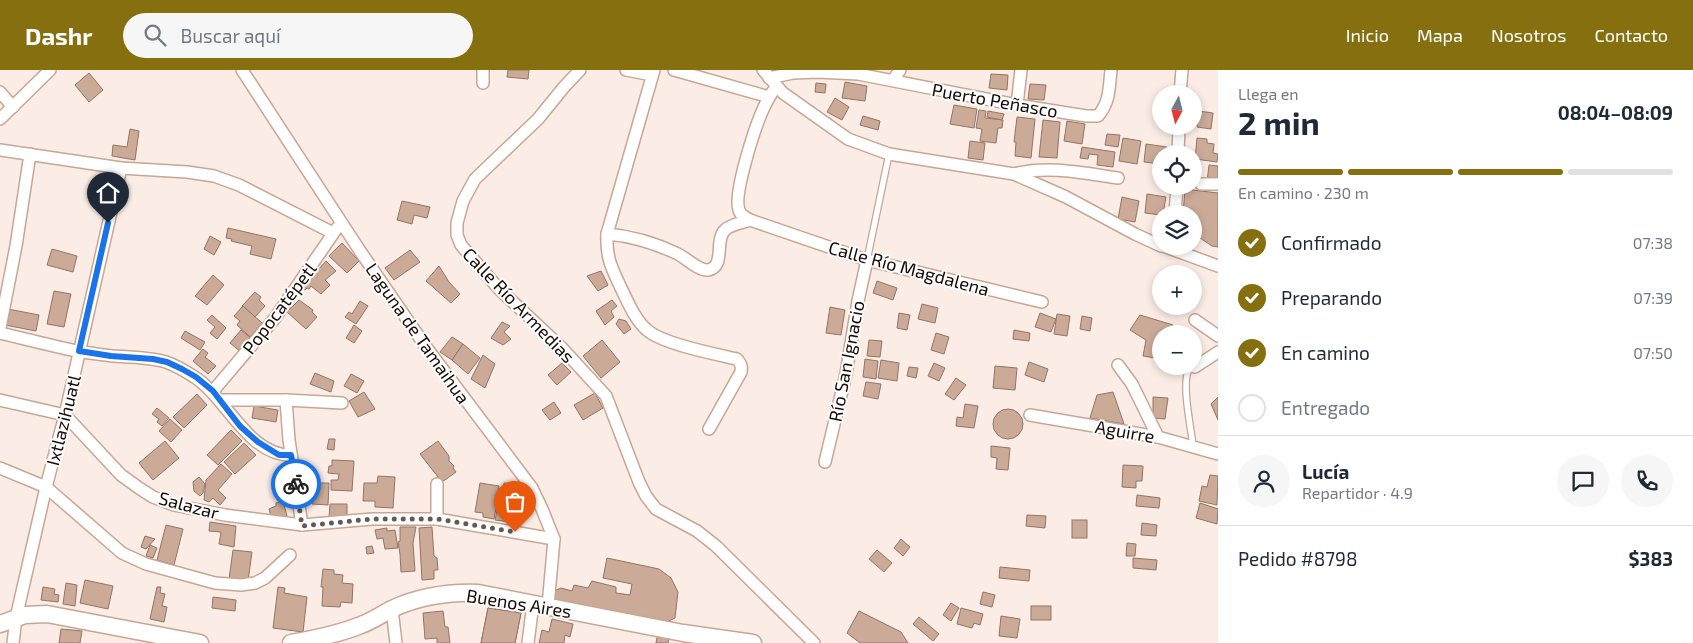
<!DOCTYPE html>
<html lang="es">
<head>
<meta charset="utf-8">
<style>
	:root { --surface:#fff; --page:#f6f6f7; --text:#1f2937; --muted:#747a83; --line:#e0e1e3; --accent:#856f0e }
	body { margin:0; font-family:"Exo 2",sans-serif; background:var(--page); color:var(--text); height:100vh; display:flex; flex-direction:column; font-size:19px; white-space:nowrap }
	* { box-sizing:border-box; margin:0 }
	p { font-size:16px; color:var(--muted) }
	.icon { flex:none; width:28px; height:28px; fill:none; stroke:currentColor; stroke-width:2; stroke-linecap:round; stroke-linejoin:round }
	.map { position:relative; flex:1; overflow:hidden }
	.side { display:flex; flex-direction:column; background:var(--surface); width:475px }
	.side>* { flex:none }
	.needle { width:32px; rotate:187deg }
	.buttons { position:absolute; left:1152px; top:15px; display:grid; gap:10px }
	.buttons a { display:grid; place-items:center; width:50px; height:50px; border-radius:50%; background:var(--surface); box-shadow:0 2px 8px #0003; font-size:25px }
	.pin { position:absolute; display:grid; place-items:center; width:42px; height:42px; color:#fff; margin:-51px -21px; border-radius:50% 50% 50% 0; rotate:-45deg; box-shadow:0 0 5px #0007 }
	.pin .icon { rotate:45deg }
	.courier { position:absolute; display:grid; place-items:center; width:50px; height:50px; margin:-25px; border:4px solid #1a73e8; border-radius:50%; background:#fff; color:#222; box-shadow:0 1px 6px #0007 }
	.overview em { font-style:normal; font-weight:700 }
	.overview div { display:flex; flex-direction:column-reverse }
	.overview { display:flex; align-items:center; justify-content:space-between; height:85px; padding:0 20px }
	h1 { font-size:32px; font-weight:700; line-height:38px }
	.bar { display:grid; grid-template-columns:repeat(4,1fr); gap:8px 5px; align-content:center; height:60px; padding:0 20px }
	.bar i { height:6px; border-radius:4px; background:var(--line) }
	.bar .current { background:var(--accent) }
	.bar p { grid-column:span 4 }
	.line { display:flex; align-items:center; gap:12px; padding:0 20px; border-top:1px solid var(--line) }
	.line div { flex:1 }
	.round { display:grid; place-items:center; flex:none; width:52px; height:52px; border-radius:26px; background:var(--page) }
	ol { padding:0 20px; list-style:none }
	li { display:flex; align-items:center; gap:15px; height:55px }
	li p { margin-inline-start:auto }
	li .icon { padding:5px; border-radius:50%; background:var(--accent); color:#fff; stroke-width:4 }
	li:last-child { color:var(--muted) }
	li i { width:28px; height:28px; border:2px solid var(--line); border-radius:50% }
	header { display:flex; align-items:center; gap:30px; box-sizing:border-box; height:70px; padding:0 25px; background:var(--accent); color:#fff }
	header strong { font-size:24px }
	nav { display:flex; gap:28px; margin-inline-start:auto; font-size:18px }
	.search { width:350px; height:45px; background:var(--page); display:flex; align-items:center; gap:12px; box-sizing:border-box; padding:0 18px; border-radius:28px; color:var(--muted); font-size:19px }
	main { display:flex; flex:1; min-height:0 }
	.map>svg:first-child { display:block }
	.building { fill:#cbaa98; stroke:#947464 }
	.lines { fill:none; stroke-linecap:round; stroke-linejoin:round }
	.lane-casing { stroke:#c8a694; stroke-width:8 }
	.street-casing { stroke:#c8a694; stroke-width:14 }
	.secondary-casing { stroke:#c8a694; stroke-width:19 }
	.lane { stroke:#fff; stroke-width:5.5 }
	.street { stroke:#fff; stroke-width:11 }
	.secondary { stroke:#fff; stroke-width:16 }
	.done { stroke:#665953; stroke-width:5; stroke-dasharray:0 9 }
	.route { stroke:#1a73e8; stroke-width:6 }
	.labels { text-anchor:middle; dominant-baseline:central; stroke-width:4; stroke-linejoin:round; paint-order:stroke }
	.street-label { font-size:18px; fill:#150a05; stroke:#fdfdfd }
</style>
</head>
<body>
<header>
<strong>Dashr</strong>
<div class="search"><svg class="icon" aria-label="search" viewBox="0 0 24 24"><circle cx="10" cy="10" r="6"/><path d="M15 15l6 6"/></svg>Buscar aquí</div>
<nav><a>Inicio</a><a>Mapa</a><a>Nosotros</a><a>Contacto</a></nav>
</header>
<main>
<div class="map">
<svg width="1218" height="573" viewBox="0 0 1218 573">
	<rect width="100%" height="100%" fill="#fbece5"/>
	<g class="building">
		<path d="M508 0H529L528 9 507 7Z"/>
		<path d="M89 3 103 20 89 32 75 15Z"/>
		<path d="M991 4 1008 5 1007 20 989 18Z"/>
		<path d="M845 12 867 16 865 31 842 28Z"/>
		<path d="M816 13 826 14 825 23 815 22Z"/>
		<path d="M1030 14 1046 15 1044 30 1028 29Z"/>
		<path d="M835 28 849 37 842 50 827 42Z"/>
		<path d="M954 35 977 39 974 58 950 54Z"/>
		<path d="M979 40 986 41 985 48 1003 50 1002 58H998L996 73 980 71 982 59 976 58Z"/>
		<path d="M988 41 1004 44 1002 50 987 47Z"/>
		<path d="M1199 41 1213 43 1211 59 1197 57Z"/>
		<path d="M863 46 880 51 878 60 860 55Z"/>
		<path d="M1017 47 1035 49 1031 88 1015 86 1016 72H1014Z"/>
		<path d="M1043 50 1060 52 1057 88 1039 87Z"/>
		<path d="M1067 51 1085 54 1082 74 1064 71Z"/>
		<path d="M130 59 139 61 135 90 112 86 113 75 127 77Z"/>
		<path d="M1107 64 1120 65 1118 77 1105 75Z"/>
		<path d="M1123 68 1141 71 1137 94 1119 91Z"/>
		<path d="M1197 68 1207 69V73L1214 74 1213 83 1218 84 1217 92 1195 89Z"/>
		<path d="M970 71 985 73 983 90 968 88Z"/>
		<path d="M1146 74 1167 77V84H1161V94L1144 92Z"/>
		<path d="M1082 77 1115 82 1113 97 1097 95 1098 85 1089 84 1088 89 1080 88Z"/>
		<path d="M1209 95 1218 96V113L1207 112Z"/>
		<path d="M1185 119 1218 123V177L1212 176 1194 164V144H1183Z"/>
		<path d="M1147 124 1166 127 1163 144H1161V145L1145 143Z"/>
		<path d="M1122 127 1139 131 1135 152 1118 149Z"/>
		<path d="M402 131 430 137 427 148 414 145 412 154 397 150Z"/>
		<path d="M228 158 276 169 271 189 250 184 252 176 231 171 232 169 226 168Z"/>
		<path d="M210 166 221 172 214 185 204 179Z"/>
		<path d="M342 173 359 191 347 203 329 186Z"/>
		<path d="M52 179 77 186 73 202 47 195Z"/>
		<path d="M410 180 420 192 394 210 385 198Z"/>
		<path d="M326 191 336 201 325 210 330 215 321 224 311 216 309 219 307 218 305 220 302 218Z"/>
		<path d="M439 196 449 212 460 224 451 233 426 211Z"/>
		<path d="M601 201 608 215 598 221 587 206Z"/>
		<path d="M213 205 224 215 207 235 195 226Z"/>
		<path d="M877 211 897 218 893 230 873 223Z"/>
		<path d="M54 221 71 224 64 257 47 254Z"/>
		<path d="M255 222 261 227 259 230 265 236 255 247 242 236Z"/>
		<path d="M299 230 313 240 312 242 317 247 306 259 287 242Z"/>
		<path d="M612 230 617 236 611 241 614 247 605 255 596 241Z"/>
		<path d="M360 231 368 236 356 254 345 247 349 242 352 244Z"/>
		<path d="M922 234 938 238 935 253 918 249Z"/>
		<path d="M243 236 262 253 250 267 237 255 240 251 234 246Z"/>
		<path d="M830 237 845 240 841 265 826 263Z"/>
		<path d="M8 239 39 245 36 261 5 255Z"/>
		<path d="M899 243 910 245 907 260 897 258Z"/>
		<path d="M1040 243 1056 249 1051 262 1035 257Z"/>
		<path d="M1057 244 1070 246 1067 266 1054 264Z"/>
		<path d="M212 245 226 258 217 269 210 263 215 257 207 250Z"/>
		<path d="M1140 245 1173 255 1170 264H1161V289L1143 286 1146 270 1130 260Z"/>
		<path d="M1082 246 1092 248 1090 261 1080 259Z"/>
		<path d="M619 249 626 251 631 259 624 264 616 254Z"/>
		<path d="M502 252 510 256 504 262 511 269 503 275 491 268Z"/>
		<path d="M354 255 362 261 354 273 346 268Z"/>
		<path d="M241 260 252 269 241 282 230 273Z"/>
		<path d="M1014 260 1030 263 1029 271 1013 269Z"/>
		<path d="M185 261 205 272 200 280 181 268Z"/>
		<path d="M936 263 949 267 944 284 931 280Z"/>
		<path d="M452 267 463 274 452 290 440 282Z"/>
		<path d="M602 270 620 292 601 308 583 286Z"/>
		<path d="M869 270 882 271 880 287 867 286Z"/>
		<path d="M463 274 480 288 468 304 452 290Z"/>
		<path d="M203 279 208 283 205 287 216 296 208 304 193 291Z"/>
		<path d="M483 285 495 294 485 318 471 309Z"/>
		<path d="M865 289 878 291 876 309 863 307Z"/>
		<path d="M881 290 899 293 897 311 878 308Z"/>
		<path d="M1029 292 1048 299 1044 312 1025 305Z"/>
		<path d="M562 293 571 302 557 315 548 305Z"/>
		<path d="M934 293 945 298 939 311 928 306Z"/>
		<path d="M995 296 1017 298 1015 320 993 318Z"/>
		<path d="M909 297 918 298 916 308 907 306Z"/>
		<path d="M315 303 334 311 331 322 310 314Z"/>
		<path d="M351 304 364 311 357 323 344 316Z"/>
		<path d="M956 308 966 315 954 330 945 324Z"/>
		<path d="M866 312 881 314 878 329 863 326Z"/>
		<path d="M364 322 375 339 358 347 349 331Z"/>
		<path d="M1113 322 1124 354 1090 348 1097 325Z"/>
		<path d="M595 323 603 338 583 350 574 335Z"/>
		<path d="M197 324 207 335 184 358 173 347Z"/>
		<path d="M1153 327 1168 328 1165 349 1153 348Z"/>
		<path d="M1218 327V350L1211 334Z"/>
		<path d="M554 332 561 343 550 350 542 340Z"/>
		<path d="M965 334 978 336 974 358 956 356 957 347 963 348Z"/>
		<path d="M254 336 278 340 276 352 252 348Z"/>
		<path d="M157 338 169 348 162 356 157 352 159 349 152 344Z"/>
		<circle cx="1008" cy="354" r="15"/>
		<path d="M170 349 182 360 171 372 159 361Z"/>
		<path d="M231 360 242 371 218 395 207 385Z"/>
		<path d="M329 369H335L334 380 327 379Z"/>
		<path d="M165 371 179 388 153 410 139 393Z"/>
		<path d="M438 371 449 386V391L454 396 453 398 456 402 442 412 420 384Z"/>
		<path d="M244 373 256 385 235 404 224 392Z"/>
		<path d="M991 376 1010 378 1008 400 996 399 997 388 991 387Z"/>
		<path d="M332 390 354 391 352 421 331 420V410H338L339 404 328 403 329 396H332Z"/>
		<path d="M221 394 232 404 218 420 226 428 220 435 213 428 209 432 204 430 206 410Z"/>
		<path d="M1123 395 1143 396 1142 411H1136V418L1122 417Z"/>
		<path d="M1210 405 1218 406 1217 435 1199 431 1202 416 1207 417Z"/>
		<path d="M378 406 395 407 393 438 375 437V431H363L364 413H377Z"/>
		<path d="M199 407 205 414 203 423 200 426 194 421 193 412Z"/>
		<path d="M312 413H329L328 435 312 434V426H317V417H312Z"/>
		<path d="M480 413 499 416 498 425 501 426 500 433H497L494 449 483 447V443L475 442Z"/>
		<path d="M504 413 517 415 515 433 521 434 518 453 495 450 497 440 501 441Z"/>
		<path d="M1137 425 1160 428 1159 438 1136 436Z"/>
		<path d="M283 431 287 446 272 450 269 439 276 436V433Z"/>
		<path d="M1200 433 1218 439 1217 454 1196 448Z"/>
		<path d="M330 434H347V449L329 448Z"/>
		<path d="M1027 445 1046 446 1045 458 1026 456Z"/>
		<rect x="1072" y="450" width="15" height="18"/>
		<path d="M210 452 236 456 234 477 219 474 221 462 209 461Z"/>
		<path d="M1142 453 1157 455 1156 466 1141 465Z"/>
		<path d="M166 455 183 459 174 495 157 490Z"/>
		<path d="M400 457H416L413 473 415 501 401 502 400 484 398 472 400 471Z"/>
		<path d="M432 457 434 486 437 488 438 500H434V509L422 510 419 458Z"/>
		<path d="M387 458V461L395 460 398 478 385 479 383 468 377 469 375 460Z"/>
		<path d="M145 466 155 469 146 479 141 477Z"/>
		<path d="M901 469 910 477 903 486 894 478Z"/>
		<path d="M1127 473 1136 474 1135 486H1126Z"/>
		<path d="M150 475 157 478 153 488 146 486Z"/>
		<path d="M372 476 374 483 367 484 366 477Z"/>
		<path d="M233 480 252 482 248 511 229 509Z"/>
		<path d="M877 480 892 493 884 502 869 489Z"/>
		<path d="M607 488 659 499 671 508 678 522 675 548 665 553 554 529 556 520 561 518 572 521 574 515 588 518 592 511 616 517V523L630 525 632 514 603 508Z"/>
		<path d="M1133 488 1157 490 1156 500 1133 498Z"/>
		<path d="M1000 497 1030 500 1029 511 999 508Z"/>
		<path d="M323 499 334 500V504L343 505 342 513 353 514 352 533 341 532 340 537 322 536 323 517H321Z"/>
		<path d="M85 510 113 516 108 539 80 533Z"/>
		<path d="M66 513 77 515 75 536 63 534Z"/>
		<path d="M43 517 55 519 54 524 59 525 58 532 41 530Z"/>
		<path d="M157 517H161L160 523 165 524 162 536 167 537 164 552 150 549Z"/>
		<path d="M278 517 285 518 284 523 307 527 303 562 273 558Z"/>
		<path d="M983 522 995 525 992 537 980 534Z"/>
		<path d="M213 527 236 530 235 541 212 538Z"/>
		<path d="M951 533 959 538 951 551 943 545Z"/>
		<rect x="1031" y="536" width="20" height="14"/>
		<path d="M488 538 521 543 515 573H481Z"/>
		<path d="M488 538 521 543 515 573H481Z"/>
		<path d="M961 538 983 544 980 555 974 553 972 558 957 554Z"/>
		<path d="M443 541 445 557H448L450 573H437V568L425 569 423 543Z"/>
		<path d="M859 541 901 562 908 573H860L847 563Z"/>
		<path d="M1001 546 1020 549 1017 568 999 566Z"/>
		<path d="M919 547 939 564 933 571 913 554Z"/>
		<path d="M552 549 573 554 570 567 565 565 564 573H539L542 560 549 562Z"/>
		<path d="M61 559 82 561 80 573H59Z"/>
		<path d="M658 563 670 565 668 573H656Z"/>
	</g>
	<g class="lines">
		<g class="lane-casing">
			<g id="lane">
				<path d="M867 190 889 84"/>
				<path d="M1193 376C1191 357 1182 318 1188 301L1195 297"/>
			</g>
		</g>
		<g class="street-casing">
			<g id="street">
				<path d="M242 0 360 181 426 277 532 418 542 439 554 469 548 536"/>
				<path d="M483 0V13"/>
				<path d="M580 0 564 17 538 49 475 109 463 131 457 153V165L461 175 499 219 561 277 606 326 639 412 646 426 656 439 697 461 716 476 814 573"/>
				<path d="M626 0 652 5"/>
				<path d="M654 0 607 164C606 187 611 197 621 218 628 232 635 250 647 260 663 274 715 284 737 289 741 294 742 296 741 302L709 359"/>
				<path d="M674 0 769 27"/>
				<path d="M763 0 783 23 848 69 889 84 1014 104 1066 127 1135 164 1161 176"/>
				<path d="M769 8 793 3 818 2 858 4 1017 35 1086 46H1098C1110 32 1109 18 1111 0"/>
				<path d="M893 10 900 0"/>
				<path d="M776 17C770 25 765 34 761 44 754 61 733 125 739 140 740 146 746 147 750 150L867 190 1042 232"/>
				<path d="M0 22 13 37"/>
				<path d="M1180 24 1182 0"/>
				<path d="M1017 35 1021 0"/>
				<path d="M0 49 50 0"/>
				<path d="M0 80 121 98 187 102 214 106 239 115 333 163"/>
				<path d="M1178 84 1179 56"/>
				<path d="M1014 104C1048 95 1083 103 1118 108"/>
				<path d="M1201 114H1218"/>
				<path d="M1175 144 1177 116"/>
				<path d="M607 164C631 166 657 174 678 184 686 188 699 201 708 200 726 197 714 170 725 160 731 154 742 153 750 150"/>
				<path d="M1163 176 1218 196"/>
				<path d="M1195 250 1218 266"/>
				<path d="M0 258 16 176 30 84"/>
				<path d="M0 263C27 269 55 277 82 282 92 283 102 285 113 286 130 287 149 287 166 292 175 295 185 301 193 306 226 326 248 386 291 385"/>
				<path d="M1118 295 1132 314 1158 367"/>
				<path d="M1195 297 1218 282"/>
				<path d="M213 321 275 248 337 158"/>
				<path d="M0 330 65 345 121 405 139 418 153 427 174 435 225 445 302 455 372 449H437L554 469"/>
				<path d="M219 330H286L342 333"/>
				<path d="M286 330 289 370 302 455"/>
				<path d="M1030 345 1158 367 1218 384"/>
				<path d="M825 392 846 304 858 231 867 190"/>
				<path d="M0 398 46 417 122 483 146 494 215 513 241 515 255 513 265 508 290 485"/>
				<path d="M437 414V449"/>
				<path d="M392 539 396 573"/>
				<path d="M13 573 16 548 46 417 65 345 121 98"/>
				<path d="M528 573 533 533"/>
			</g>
		</g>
		<g class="secondary-casing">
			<g id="secondary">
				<path d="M0 554 25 545 47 544 200 573"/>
				<path d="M291 573C314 569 339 564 361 555 372 551 382 544 392 539 420 526 447 522 478 523L683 563 753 573"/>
			</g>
		</g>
		<use href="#lane" class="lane"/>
		<use href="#street" class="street"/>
		<use href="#secondary" class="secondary"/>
	</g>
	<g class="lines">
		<path class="done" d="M296 414 302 456 372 449H437L515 462"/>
		<path class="route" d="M108 153 79 281 111 286 153 289 167 292 182 299 196 307 213 321 240 356 258 372 279 385H291L296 414"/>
	</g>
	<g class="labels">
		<g class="street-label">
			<text transform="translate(995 30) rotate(10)">Puerto Peñasco</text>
			<text transform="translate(909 198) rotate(15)">Calle Río Magdalena</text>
			<text transform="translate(519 235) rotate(46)">Calle Río Armedias</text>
			<text transform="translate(279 238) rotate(-53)">Popocatépetl</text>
			<text transform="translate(418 263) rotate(55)">Laguna de Tamaihua</text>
			<text transform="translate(846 291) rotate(-79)">Río San Ignacio</text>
			<text transform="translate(63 350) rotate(-76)">Ixtlazihuatl</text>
			<text transform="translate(1125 361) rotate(10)">Aguirre</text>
			<text transform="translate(189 435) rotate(15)">Salazar</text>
			<text transform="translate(519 533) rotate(9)">Buenos Aires</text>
		</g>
	</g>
</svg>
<div class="buttons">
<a><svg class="needle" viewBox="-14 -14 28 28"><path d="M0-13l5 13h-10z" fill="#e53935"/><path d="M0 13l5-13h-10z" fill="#747a83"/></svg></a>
<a><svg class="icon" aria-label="locate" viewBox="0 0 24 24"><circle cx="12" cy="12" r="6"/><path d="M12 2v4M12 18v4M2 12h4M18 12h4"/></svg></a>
<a><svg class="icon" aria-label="layers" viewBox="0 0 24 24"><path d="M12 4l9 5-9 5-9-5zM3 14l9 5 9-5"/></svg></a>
<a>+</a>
<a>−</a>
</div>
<div class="pin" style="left:515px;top:462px;background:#ea580c"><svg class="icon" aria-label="bag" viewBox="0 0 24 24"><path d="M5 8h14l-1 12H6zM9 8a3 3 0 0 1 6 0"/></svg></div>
<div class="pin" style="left:108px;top:153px;background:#1f2937"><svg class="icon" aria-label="home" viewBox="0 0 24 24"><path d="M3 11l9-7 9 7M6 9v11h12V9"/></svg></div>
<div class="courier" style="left:296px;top:414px"><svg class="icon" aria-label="bike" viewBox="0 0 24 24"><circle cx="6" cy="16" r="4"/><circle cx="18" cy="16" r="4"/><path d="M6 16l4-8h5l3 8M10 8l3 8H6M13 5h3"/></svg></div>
</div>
<section class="side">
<div class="overview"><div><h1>2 min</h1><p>Llega en</p></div><em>08:04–08:09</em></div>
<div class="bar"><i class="current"></i><i class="current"></i><i class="current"></i><i></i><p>En camino · 230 m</p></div>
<ol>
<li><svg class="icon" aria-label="check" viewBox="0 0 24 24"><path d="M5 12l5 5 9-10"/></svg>Confirmado<p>07:38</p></li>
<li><svg class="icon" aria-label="check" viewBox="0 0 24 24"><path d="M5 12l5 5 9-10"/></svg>Preparando<p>07:39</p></li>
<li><svg class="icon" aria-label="check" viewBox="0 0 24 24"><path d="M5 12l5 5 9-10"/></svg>En camino<p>07:50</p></li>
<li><i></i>Entregado</li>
</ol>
<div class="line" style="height:90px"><a class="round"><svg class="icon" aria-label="person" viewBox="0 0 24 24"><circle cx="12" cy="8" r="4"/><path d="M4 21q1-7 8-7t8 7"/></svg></a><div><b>Lucía</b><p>Repartidor · 4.9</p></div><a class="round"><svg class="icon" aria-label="chat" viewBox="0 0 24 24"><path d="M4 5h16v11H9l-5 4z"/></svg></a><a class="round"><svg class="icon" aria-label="phone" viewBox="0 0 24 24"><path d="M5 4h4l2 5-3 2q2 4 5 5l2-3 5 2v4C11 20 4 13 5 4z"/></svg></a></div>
<div class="line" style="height:65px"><div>Pedido #8798</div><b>$383</b></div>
</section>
</main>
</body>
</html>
